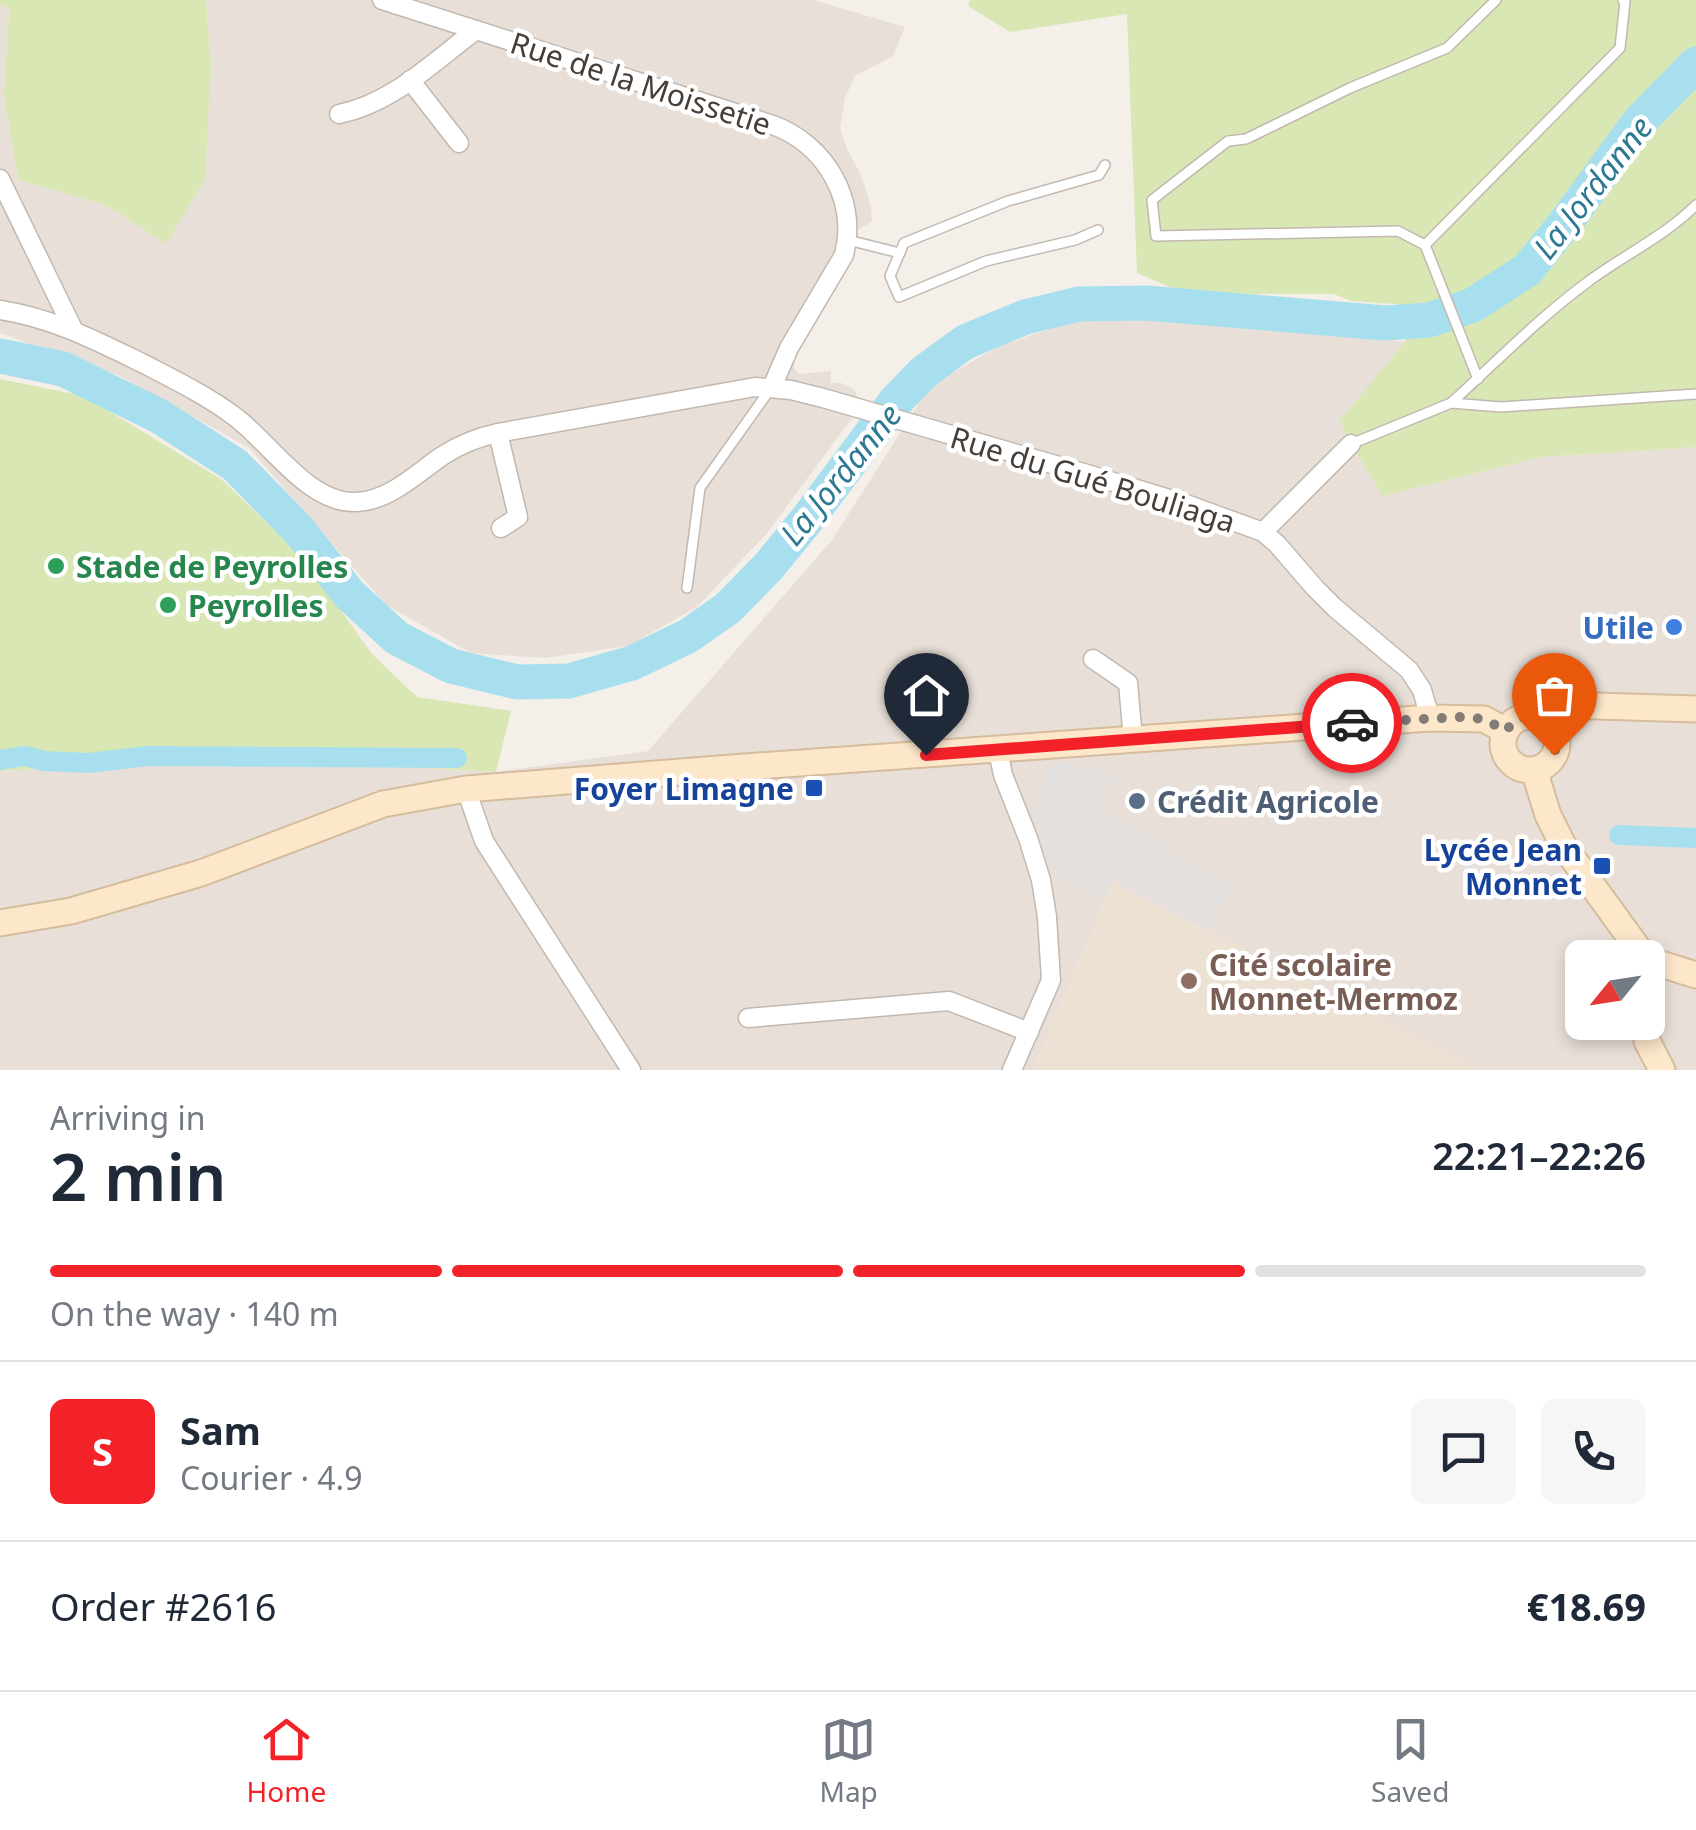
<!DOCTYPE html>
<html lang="en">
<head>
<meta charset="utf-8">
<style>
	:root { --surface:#fff; --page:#f6f6f7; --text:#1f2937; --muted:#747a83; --line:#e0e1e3; --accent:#f32229 }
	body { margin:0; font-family:"Noto Sans",sans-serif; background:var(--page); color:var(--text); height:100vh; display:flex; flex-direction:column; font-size:38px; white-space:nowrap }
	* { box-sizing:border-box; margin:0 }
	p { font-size:32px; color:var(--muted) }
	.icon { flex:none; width:55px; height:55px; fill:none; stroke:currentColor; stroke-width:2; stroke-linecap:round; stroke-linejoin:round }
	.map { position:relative; height:1070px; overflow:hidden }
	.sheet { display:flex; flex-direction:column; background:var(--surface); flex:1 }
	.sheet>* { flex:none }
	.needle { width:65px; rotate:240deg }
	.fabs { position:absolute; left:1565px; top:940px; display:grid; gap:20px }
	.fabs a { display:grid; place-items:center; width:100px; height:100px; border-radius:15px; background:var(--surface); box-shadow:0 5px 15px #0003; font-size:50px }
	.pin { position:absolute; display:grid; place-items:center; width:85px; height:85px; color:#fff; margin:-102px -42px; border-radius:50% 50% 50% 0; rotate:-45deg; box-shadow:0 0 10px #0007 }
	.pin .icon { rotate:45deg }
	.courier { position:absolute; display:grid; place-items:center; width:100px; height:100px; margin:-50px; border:8px solid #f32229; border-radius:50%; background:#fff; color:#222; box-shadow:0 2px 12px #0007 }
	.headline em { font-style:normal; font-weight:600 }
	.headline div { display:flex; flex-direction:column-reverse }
	.headline { display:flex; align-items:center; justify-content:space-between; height:170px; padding:0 50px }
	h1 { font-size:65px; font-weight:600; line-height:75px }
	.bar { display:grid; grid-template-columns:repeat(4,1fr); gap:15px 10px; align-content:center; height:120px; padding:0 50px }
	.bar i { height:12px; border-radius:8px; background:var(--line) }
	.bar .selected { background:var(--accent) }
	.bar p { grid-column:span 4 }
	.line { display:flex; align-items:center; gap:25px; padding:0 50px; border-top:2px solid var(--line) }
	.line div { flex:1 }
	.round { display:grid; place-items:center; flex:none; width:105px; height:105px; border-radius:15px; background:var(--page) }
	.tabs { display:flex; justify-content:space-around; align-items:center; height:140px; border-top:2px solid var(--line); background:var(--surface); font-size:28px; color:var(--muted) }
	.tabs a { display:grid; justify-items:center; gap:5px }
	.tabs .selected { color:var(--accent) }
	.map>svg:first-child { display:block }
	.residential { fill:#e8e0d8; fill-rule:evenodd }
	.education { fill:#ede1d4 }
	.green { fill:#d9e7b4 }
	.parking { fill:#e3e0de }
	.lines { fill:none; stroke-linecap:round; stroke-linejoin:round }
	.canal { stroke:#a8dfee; stroke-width:20 }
	.river { stroke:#a8dfee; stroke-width:35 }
	.service-casing { stroke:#c2b8af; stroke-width:12 }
	.minor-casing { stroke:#c2b8af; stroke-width:21 }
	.secondary-casing { stroke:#d5bc9d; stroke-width:29 }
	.service { stroke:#fff; stroke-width:9 }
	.minor { stroke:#fff; stroke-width:18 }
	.secondary { stroke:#fde7cb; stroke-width:25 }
	.done { stroke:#847c76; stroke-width:10; stroke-dasharray:0 18 }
	.route { stroke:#f32229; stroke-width:12 }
	.leisure-dot { fill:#2e9e5b; stroke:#fff; stroke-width:4 }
	.shop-dot { fill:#3f7fe0; stroke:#fff; stroke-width:4 }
	.transit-dot { fill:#1a4fb4; stroke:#fff; stroke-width:4 }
	.service-dot { fill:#5c6f8a; stroke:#fff; stroke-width:4 }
	.education-dot { fill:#8d6e63; stroke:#fff; stroke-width:4 }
	.labels { text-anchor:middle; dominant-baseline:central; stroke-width:9; stroke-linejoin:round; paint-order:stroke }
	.street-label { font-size:30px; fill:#483e38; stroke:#fff }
	.leisure-label { font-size:30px; font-weight:bold; fill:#27864d; stroke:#fff; text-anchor:start }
	.shop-label { font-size:30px; font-weight:bold; fill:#366cbe; stroke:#fff; text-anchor:end }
	.transit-label { font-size:30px; font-weight:bold; fill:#164399; stroke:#fff; text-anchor:end }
	.service-label { font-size:30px; font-weight:bold; fill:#4e5e75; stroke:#fff; text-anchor:start }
	.education-label { font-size:30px; font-weight:bold; fill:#785e54; stroke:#fff; text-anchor:start }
	.water-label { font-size:32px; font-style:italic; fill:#2d7991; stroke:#fff }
</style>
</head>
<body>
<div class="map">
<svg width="1696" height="1070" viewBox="0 0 1696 1070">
	<rect width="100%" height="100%" fill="#f4efe9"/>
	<g class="residential">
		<path d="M206 0H813L905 27 893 56 855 76 845 98 840 128 847 149 859 171 867 192 871 209 872 222 857 230 846 263 796 344 793 363 795 370 800 374 831 371V383H841L850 387 855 391 858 399 864 402 767 533 697 607 628 646 545 658 471 653 386 605 249 448 120 376 0 333V4L9 7 4 95 18 180 106 205 166 244 211 66Z"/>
		<path d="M1092 315 1325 332 1406 342 1339 421 1382 496 1542 457 1696 447V1070H0V771L133 763 372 765 496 772 648 751 832 540 930 386 999 346ZM1582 958H1648V1022H1582Z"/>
	</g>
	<path class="education" d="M1113 881 1475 1066H1477L1475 1070H1032Z"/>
	<g class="green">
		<path d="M0 0H206L211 66 205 179 166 244 106 205 18 180 4 95 9 8 0 4Z"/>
		<path d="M970 0H1696V447L1542 457 1382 496 1339 421 1405 342 1408 305 1351 301 1334 294H1252L1177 290 1137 273 1127 14 1010 32 968 6Z"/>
		<path d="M0 379 84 396 221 479 301 555 372 654 417 697 511 711 496 772 372 765 133 763 0 771Z"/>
	</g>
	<path class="parking" d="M1073 763 1115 779 1098 807 1059 788 1233 885 1208 930 1113 881 1106 898 1052 870 1033 814 1046 780 1049 781 1046 777 1047 769 1054 765Z"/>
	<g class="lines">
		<g class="canal">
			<path d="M0 760 25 756 44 761 88 763 149 756 457 758"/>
			<path d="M1619 835 1696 838"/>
		</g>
		<path class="river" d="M0 356 63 369 159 416 235 465 297 528 350 595 397 638 451 666 517 682 569 681 632 663 688 636 728 608 769 566 809 517 895 402 924 372 965 342 1025 317 1079 304 1146 303 1385 323 1429 320 1473 305 1527 270 1566 222 1639 122 1696 64"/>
		<g class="service-casing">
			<g id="service">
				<path d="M1098 230 1075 240 986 261 899 297 890 276 904 243 1008 201 1099 175 1105 165"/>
				<path d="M848 240 900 253"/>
				<path d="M1425 245 1620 48 1625 2 1623 0"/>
				<path d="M1478 379 1425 245 1398 231 1156 236 1152 200 1228 141 1246 139 1350 88 1447 48 1496 0"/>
				<path d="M1451 403C1496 362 1540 317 1589 281 1624 255 1665 236 1696 205"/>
				<path d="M1351 444 1451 403 1501 407 1696 394"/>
				<path d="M687 588 700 488 771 388"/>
			</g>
		</g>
		<g class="minor-casing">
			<g id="minor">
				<path d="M382 0 773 125C826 145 858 200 844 255L789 348 772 387"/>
				<path d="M410 80 459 143"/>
				<path d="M339 114C393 103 433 62 476 30"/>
				<path d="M0 179 73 329"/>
				<path d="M0 310C52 318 95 340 142 363 173 379 206 395 234 416 270 442 308 504 356 502 389 501 416 474 442 456 459 445 478 437 498 433L755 387 791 390 823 398 1087 474 1186 504 1263 532 1277 544 1315 588 1335 608 1409 670 1422 690 1430 718"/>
				<path d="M498 433 518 517 501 528"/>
				<path d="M1263 532 1351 444"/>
				<path d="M1093 659 1128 683 1133 739"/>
				<path d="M998 750 1003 775 1028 838 1041 880 1047 917 1051 980 1012 1070"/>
				<path d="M466 789 484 841 631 1070"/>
				<path d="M748 1018 949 1001 1029 1032"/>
			</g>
		</g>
		<g class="secondary-casing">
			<g id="secondary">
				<path d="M1530 716 1564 705 1696 709"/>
				<circle cx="1530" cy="743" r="27"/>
				<path d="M1534 770 1548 815 1563 845 1645 958"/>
				<path d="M0 923 71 911 201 873 383 804 466 789 731 768 1430 718 1484 719 1506 731"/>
				<path d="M1648 960 1696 975"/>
				<path d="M1646 1022 1647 1041 1662 1070"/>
			</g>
		</g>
		<use href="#service" class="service"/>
		<use href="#minor" class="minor"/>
		<use href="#secondary" class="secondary"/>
	</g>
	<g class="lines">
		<path class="done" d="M1352 723 1462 717 1484 719 1506 731C1526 702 1564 721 1554 755"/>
		<path class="route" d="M926 755 1352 723"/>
	</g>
	<g class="leisure-dot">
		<circle cx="56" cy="566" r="10"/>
		<circle cx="168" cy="605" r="10"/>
	</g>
	<circle class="shop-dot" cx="1674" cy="627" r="10"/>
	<g class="transit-dot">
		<rect x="804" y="778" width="20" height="20" rx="5"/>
		<rect x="1592" y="856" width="20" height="20" rx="5"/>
	</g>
	<circle class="service-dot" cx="1137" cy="801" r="10"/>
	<circle class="education-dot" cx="1189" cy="981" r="10"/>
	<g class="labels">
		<g class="street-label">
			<text transform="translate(641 83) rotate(18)">Rue de la Moissetie</text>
			<text transform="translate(1093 479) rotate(17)">Rue du Gué Bouliaga</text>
		</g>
		<g class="leisure-label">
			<text x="76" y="566">Stade de Peyrolles</text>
			<text x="188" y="605">Peyrolles</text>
		</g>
		<g class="shop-label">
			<text x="1654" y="627">Utile</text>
		</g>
		<g class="transit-label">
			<text x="794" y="788">Foyer Limagne</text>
			<text x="1582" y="849">Lycée Jean<tspan x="1582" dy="34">Monnet</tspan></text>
		</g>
		<g class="service-label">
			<text x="1157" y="801">Crédit Agricole</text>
		</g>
		<g class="education-label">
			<text x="1209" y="964">Cité scolaire<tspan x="1209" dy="34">Monnet-Mermoz</tspan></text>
		</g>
		<g class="water-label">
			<text transform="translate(1592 187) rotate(-52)">La Jordanne</text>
			<text transform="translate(840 474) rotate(-51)">La Jordanne</text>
		</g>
	</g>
</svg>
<div class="fabs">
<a><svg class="needle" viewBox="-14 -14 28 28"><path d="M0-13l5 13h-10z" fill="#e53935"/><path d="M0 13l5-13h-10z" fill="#747a83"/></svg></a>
</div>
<div class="pin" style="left:1554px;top:755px;background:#ea580c"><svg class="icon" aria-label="bag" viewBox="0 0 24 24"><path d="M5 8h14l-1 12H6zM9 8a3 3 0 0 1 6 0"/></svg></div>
<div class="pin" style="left:926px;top:755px;background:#1f2937"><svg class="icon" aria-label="home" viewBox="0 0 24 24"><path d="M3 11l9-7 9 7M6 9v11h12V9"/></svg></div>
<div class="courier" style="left:1352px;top:723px"><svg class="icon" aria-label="car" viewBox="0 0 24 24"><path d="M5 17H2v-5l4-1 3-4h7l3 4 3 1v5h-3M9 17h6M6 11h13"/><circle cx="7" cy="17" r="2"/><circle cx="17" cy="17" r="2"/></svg></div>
</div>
<section class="sheet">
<div class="headline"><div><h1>2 min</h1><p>Arriving in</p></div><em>22:21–22:26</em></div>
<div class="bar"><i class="selected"></i><i class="selected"></i><i class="selected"></i><i></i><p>On the way · 140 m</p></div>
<div class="line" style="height:180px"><b class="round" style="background:var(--accent);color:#fff">S</b><div><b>Sam</b><p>Courier · 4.9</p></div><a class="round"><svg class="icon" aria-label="chat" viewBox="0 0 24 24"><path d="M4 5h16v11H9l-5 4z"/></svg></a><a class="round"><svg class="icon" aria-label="phone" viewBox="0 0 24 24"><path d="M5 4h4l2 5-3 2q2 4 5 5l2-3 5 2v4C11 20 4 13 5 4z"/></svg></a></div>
<div class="line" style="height:130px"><div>Order #2616</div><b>€18.69</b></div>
</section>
<nav class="tabs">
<a class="selected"><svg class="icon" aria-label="home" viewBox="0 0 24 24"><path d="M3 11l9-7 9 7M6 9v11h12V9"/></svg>Home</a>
<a><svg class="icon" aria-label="map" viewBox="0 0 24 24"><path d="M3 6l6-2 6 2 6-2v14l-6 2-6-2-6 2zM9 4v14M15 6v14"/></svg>Map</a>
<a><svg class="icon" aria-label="saved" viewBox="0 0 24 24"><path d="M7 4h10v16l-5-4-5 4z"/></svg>Saved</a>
</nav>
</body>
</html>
